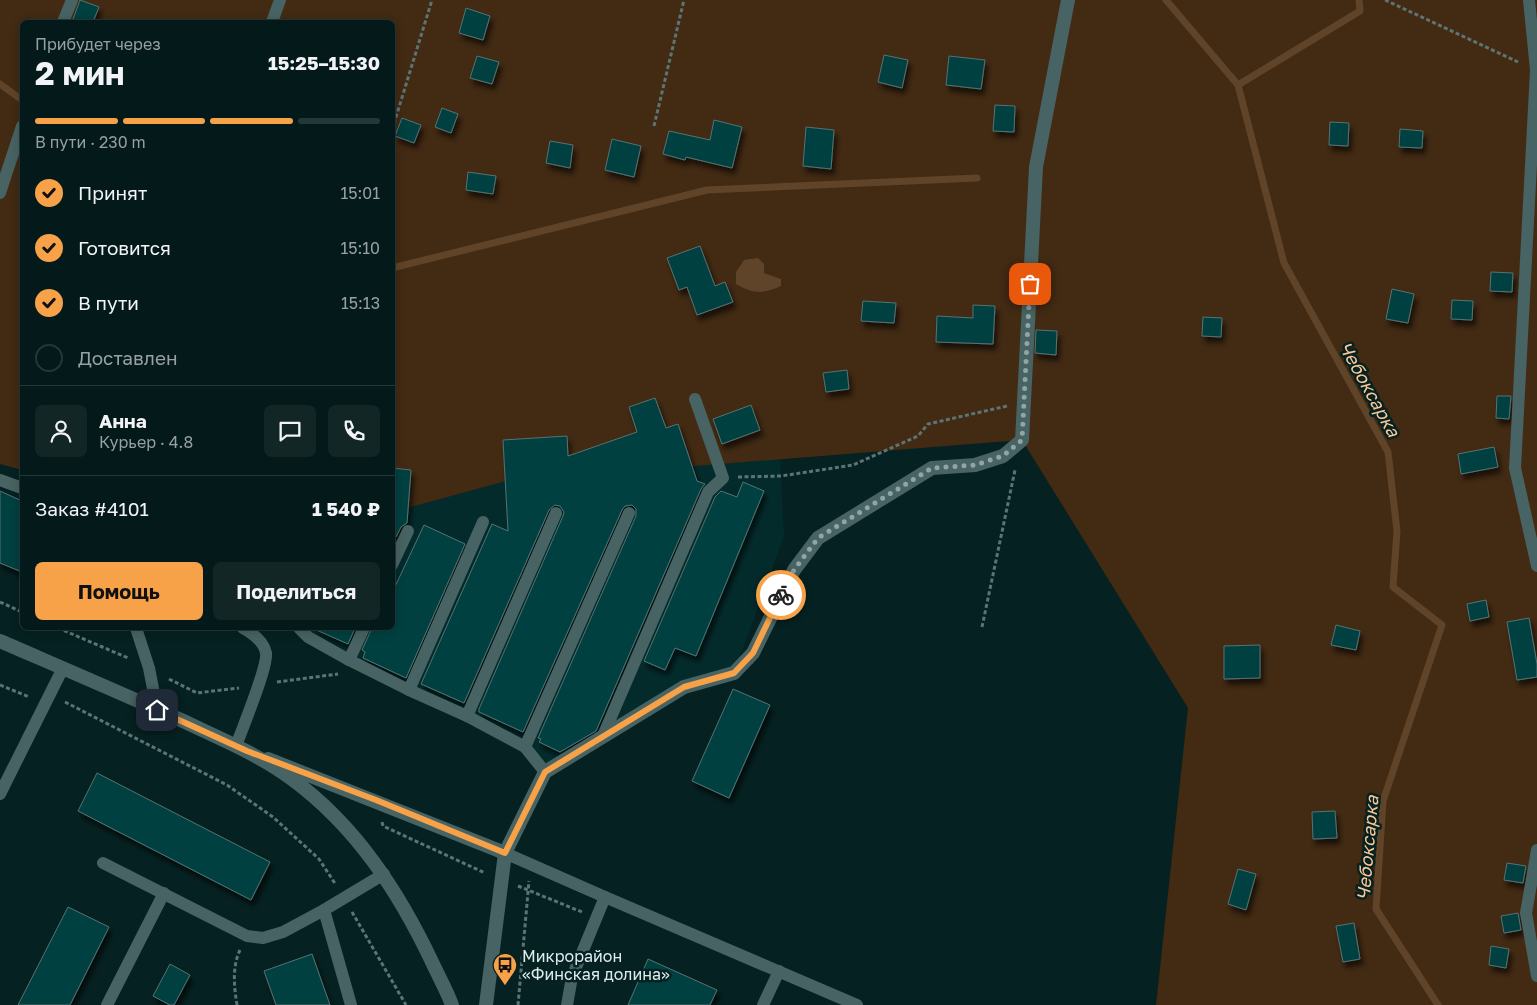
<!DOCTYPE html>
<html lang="ru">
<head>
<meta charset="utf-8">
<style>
	:root { --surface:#041919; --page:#122626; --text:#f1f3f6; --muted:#97a0a2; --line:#253838; --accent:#f7a248 }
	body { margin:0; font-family:"Golos Text",sans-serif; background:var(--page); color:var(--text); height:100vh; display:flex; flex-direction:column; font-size:19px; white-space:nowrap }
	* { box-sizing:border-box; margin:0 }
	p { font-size:16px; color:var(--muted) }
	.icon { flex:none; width:28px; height:28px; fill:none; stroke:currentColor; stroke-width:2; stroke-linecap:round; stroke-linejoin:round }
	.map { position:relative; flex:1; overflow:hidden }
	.panel { position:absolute; left:20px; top:20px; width:375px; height:610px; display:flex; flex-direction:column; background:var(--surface); border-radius:8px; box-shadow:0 2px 12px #0003,0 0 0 1px var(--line) }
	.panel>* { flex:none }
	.pin { position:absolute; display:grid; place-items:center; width:42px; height:42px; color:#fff; margin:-21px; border-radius:10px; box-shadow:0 2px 8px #0006 }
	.courier { position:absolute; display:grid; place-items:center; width:50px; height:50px; margin:-25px; border:4px solid #f7a248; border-radius:50%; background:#fff; color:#222; box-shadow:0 1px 6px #0007 }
	.headline em { font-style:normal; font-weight:700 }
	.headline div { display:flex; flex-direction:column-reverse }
	.headline { display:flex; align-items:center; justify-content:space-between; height:85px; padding:0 15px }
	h1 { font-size:32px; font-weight:700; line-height:38px }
	.bar { display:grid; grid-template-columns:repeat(4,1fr); gap:8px 5px; align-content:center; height:60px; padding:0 15px }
	.bar i { height:6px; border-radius:4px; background:var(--line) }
	.bar .on { background:var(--accent) }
	.bar p { grid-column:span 4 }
	.line { display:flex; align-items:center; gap:12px; padding:0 15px; border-top:1px solid var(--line) }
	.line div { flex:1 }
	.round { display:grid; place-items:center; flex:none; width:52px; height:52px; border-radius:8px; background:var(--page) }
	ol { padding:0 15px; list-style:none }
	li { display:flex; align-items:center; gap:15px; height:55px }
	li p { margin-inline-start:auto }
	li .icon { padding:5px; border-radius:50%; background:var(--accent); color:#111; stroke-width:4 }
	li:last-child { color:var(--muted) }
	li i { width:28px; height:28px; border:2px solid var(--line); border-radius:50% }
	.button { display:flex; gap:10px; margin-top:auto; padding:10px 15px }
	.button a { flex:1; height:58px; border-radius:8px; background:var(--accent); color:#111; font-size:20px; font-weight:700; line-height:58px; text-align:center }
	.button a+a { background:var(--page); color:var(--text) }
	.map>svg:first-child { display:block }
	.built { fill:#042b2c }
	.green { fill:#422a13 }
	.water { fill:#604429 }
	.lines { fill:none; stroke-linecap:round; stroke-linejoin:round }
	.stream { stroke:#604429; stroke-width:7 }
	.building { fill:#034041; stroke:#567272; filter:url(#shadow) }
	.path { stroke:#5e7474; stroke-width:3; stroke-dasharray:4 2.5; stroke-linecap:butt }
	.service { stroke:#486363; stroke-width:12 }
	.minor { stroke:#486363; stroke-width:14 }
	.tertiary { stroke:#486363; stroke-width:14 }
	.done { stroke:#92a5a5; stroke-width:5; stroke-dasharray:0 9 }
	.route { stroke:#f7a248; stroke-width:6 }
	.labels { text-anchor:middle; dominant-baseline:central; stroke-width:5; stroke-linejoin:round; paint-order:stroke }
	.poi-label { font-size:16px; fill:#ddecec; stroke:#062121; text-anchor:start }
	.water-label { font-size:18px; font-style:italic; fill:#fbc797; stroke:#062121 }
</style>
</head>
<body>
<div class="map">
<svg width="1537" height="1005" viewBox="0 0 1537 1005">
	<defs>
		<filter id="shadow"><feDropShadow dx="3" dy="5.5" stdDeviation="2.5" flood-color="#0009"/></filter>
	</defs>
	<rect width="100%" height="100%" fill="#062121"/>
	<path class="built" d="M780 459 784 536 734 673 684 687 545 772 525 747 299 628H392L393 512 506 481Z"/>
	<path class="green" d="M0 0H1537V1005H1156L1188 708 1022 440 506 481 393 512 392 22H22V470L0 464Z"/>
	<path class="water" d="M758 258 764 264V273L781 279V286C763 294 753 294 736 284V272L744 260Z"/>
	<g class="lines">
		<g class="stream">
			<path d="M1166 0 1238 85"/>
			<path d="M1359 0 1360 11 1238 85 1284 263 1388 452 1397 531 1393 587 1442 625 1383 801 1376 909 1438 1005"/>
			<path d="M0 84 22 100"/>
			<path d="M392 268 707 190 977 178"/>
		</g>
	</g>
	<g class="building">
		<path d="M80 0 99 7 93 22H72Z"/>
		<path d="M466 8 490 16 483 40 459 33Z"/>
		<path d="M884 55 908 60 902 88 878 82Z"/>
		<path d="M477 56 499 62 492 84 470 78Z"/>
		<path d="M949 56 985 60 981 89 946 85Z"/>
		<path d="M995 105 1015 106 1014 132 993 131Z"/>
		<path d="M442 108 458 114 451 133 435 127Z"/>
		<path d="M402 118 421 125 414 143 395 136Z"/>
		<path d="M714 120 742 127 732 168 686 157 685 160 663 154 669 131 710 140Z"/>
		<path d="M1330 122 1349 123 1348 146 1329 145Z"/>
		<path d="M806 127 834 130 831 169 803 166Z"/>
		<path d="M1400 129 1423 131 1422 148 1399 147Z"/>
		<path d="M612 139 641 146 634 177 605 170Z"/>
		<path d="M550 141 573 145 570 168 546 163Z"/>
		<path d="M468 172 496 176 493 194 466 190Z"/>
		<path d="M700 246 715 286 725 282 733 302 697 315 687 287 679 290 667 258Z"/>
		<path d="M1491 272 1513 273 1512 292 1490 291Z"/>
		<path d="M1392 289 1414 294 1408 323 1386 319Z"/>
		<path d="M1452 300 1473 301 1472 320 1451 319Z"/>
		<path d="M863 301 896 303 894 323 861 321Z"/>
		<path d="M973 305 995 306 993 344 936 342 937 316 973 318Z"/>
		<path d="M1203 317 1222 318 1221 337 1202 336Z"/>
		<path d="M1036 330 1057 331 1056 355 1035 353Z"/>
		<path d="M847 370 849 389 826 392 823 373Z"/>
		<path d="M1497 396H1511L1509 419 1496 418Z"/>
		<path d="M655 398 666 428 678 424 697 481 705 484 701 489 596 731 560 752 539 742 541 739 538 738 636 516V509L632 505 625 506 622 510 523 732 479 712V709L563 516 564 512 560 506 555 505 549 510 464 703 421 684 492 524 508 531 503 440 567 436 568 456 637 432 629 407Z"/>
		<path d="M751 405 760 430 722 444 713 419Z"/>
		<path d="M1494 447 1498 467 1461 474 1458 454Z"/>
		<path d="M392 468 411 470 407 523 401 527 396 537 392 536Z"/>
		<path d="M743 482 764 491 696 656 675 648 665 670 644 661 715 497 721 491 737 497Z"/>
		<path d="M0 491 22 501V572L0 563Z"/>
		<path d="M424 525 465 544 406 678 363 658 365 652 362 650 372 628H392V593Z"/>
		<path d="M1486 600 1489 617 1470 621 1467 604Z"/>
		<path d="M1529 618 1537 664V677L1517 680 1507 622Z"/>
		<path d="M1336 625 1360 631 1356 650 1331 645Z"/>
		<path d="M312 628H355L348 644Z"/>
		<path d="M1260 645V678L1224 679V646Z"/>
		<path d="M733 689 770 705 729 798 692 781Z"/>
		<path d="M97 773 270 862 251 900 78 811Z"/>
		<path d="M1335 811 1337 838 1313 839 1312 812Z"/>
		<path d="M1507 863 1526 866 1523 883 1504 880Z"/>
		<path d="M1238 869 1256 874 1246 910 1228 904Z"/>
		<path d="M68 907 109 927 70 1005H18Z"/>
		<path d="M1518 913 1521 930 1504 933 1501 916Z"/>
		<path d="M1354 923 1360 959 1343 962 1336 926Z"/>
		<path d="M1491 946 1509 949 1506 968 1489 965Z"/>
		<path d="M312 954 330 1005H276L264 971Z"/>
		<path d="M648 959 717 990 710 1005H628Z"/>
		<path d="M170 964 190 975 174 1005H170L153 996Z"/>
	</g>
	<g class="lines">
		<g class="path">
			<path d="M1385 0 1518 62"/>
			<path d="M654 126 684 0"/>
			<path d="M392 130 432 0"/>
			<path d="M738 477 781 476 853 465 918 436 928 424 1007 406"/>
			<path d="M0 602 22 612"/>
			<path d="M982 627 1015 470"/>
			<path d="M58 628 128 658"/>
			<path d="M169 679 197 693 239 688"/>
			<path d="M277 682 338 674"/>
			<path d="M0 685 29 697"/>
			<path d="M65 702 227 785 273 817 319 859 336 885"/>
			<path d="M382 822 383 826 485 873"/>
			<path d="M518 886 582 912"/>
			<path d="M352 912 406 1005"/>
			<path d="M237 1005C234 986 232 967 240 950"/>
			<path d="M518 1005 529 881"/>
		</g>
		<g class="service">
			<path d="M1529 0 1536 70 1515 468 1537 566"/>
			<path d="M63 22 72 0"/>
			<path d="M272 22 280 0"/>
			<path d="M0 193 22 126"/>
			<path d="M0 480 22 488"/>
			<path d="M392 565 408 531"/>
			<path d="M136 628 149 668 157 709"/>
			<path d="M299 628 308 637 349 660 409 690 467 716 525 747 545 772"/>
			<path d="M349 660 364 628"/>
			<path d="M409 690 483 522"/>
			<path d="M467 716 556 513"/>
			<path d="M602 738 708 492 723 478 695 399"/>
			<path d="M236 746C242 729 268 667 266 653 264 642 252 633 243 628"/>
			<path d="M525 747 629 513"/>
			<path d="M0 794 63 668"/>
			<path d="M1537 850 1526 913 1537 976"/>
			<path d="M505 853 605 897 857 1005"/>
			<path d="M103 863 247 936 263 938 283 932 324 910 384 874"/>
			<path d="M324 910 351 1005"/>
			<path d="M107 1005 164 893"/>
			<path d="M567 1005 572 977 605 897"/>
			<path d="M763 1005 779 971"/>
		</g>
		<g class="minor">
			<path d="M268 759 505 853"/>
			<path d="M486 1005 505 853 545 772 684 687 734 673 753 653 794 570 818 538 932 468 975 465 1003 456 1022 440 1036 167 1068 0"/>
		</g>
		<path class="tertiary" d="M0 641C60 667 121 693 181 720 219 738 258 754 292 779 356 826 399 892 433 964 439 977 447 991 452 1005"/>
	</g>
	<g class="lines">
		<path class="done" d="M781 595 794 570 818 538 932 468 975 465 1003 456 1022 440 1030 284"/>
		<path class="route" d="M157 710 247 751 376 800 505 853 545 772 684 687 734 673 753 653 781 595"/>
	</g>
	<defs>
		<g id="bus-pin" transform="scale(1.25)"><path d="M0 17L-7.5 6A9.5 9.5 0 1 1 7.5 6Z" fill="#f7a248" stroke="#062121"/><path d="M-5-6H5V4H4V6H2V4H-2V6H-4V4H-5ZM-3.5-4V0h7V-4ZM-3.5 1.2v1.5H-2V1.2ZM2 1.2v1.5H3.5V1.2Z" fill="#111"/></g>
	</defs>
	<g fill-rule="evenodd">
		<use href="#bus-pin" x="505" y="965"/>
	</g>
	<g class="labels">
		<g class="poi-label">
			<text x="522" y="956">Микрорайон<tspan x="522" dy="18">«Финская долина»</tspan></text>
		</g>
		<g class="water-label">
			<text transform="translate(1370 389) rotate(61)">Чебоксарка</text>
			<text transform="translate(1367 848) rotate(-85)">Чебоксарка</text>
		</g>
	</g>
</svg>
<div class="pin" style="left:1030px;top:284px;background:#ea580c"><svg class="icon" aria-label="bag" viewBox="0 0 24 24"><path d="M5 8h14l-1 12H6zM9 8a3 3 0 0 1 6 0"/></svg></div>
<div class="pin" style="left:157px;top:710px;background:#1f2937"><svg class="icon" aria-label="home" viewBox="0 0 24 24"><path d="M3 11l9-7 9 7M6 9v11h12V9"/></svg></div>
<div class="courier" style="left:781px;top:595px"><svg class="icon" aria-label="bike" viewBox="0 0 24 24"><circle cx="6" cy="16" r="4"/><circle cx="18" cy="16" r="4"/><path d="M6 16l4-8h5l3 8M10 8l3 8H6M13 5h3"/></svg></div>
<section class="panel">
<div class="headline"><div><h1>2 мин</h1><p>Прибудет через</p></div><em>15:25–15:30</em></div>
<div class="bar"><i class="on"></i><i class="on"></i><i class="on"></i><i></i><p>В пути · 230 m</p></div>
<ol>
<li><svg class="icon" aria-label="check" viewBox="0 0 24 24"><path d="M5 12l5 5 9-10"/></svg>Принят<p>15:01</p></li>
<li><svg class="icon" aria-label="check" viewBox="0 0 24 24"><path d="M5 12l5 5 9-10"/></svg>Готовится<p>15:10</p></li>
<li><svg class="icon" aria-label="check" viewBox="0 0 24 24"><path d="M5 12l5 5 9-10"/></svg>В пути<p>15:13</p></li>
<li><i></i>Доставлен</li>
</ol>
<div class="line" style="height:90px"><a class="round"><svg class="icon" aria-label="person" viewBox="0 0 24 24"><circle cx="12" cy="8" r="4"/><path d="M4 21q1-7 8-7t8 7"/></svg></a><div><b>Анна</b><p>Курьер · 4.8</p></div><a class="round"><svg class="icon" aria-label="chat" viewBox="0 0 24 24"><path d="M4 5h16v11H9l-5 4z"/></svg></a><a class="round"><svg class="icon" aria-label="phone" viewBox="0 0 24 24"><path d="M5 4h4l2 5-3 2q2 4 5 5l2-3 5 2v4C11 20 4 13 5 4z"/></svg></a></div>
<div class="line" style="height:65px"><div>Заказ #4101</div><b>1 540 ₽</b></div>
<div class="button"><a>Помощь</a><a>Поделиться</a></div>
</section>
</div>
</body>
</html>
